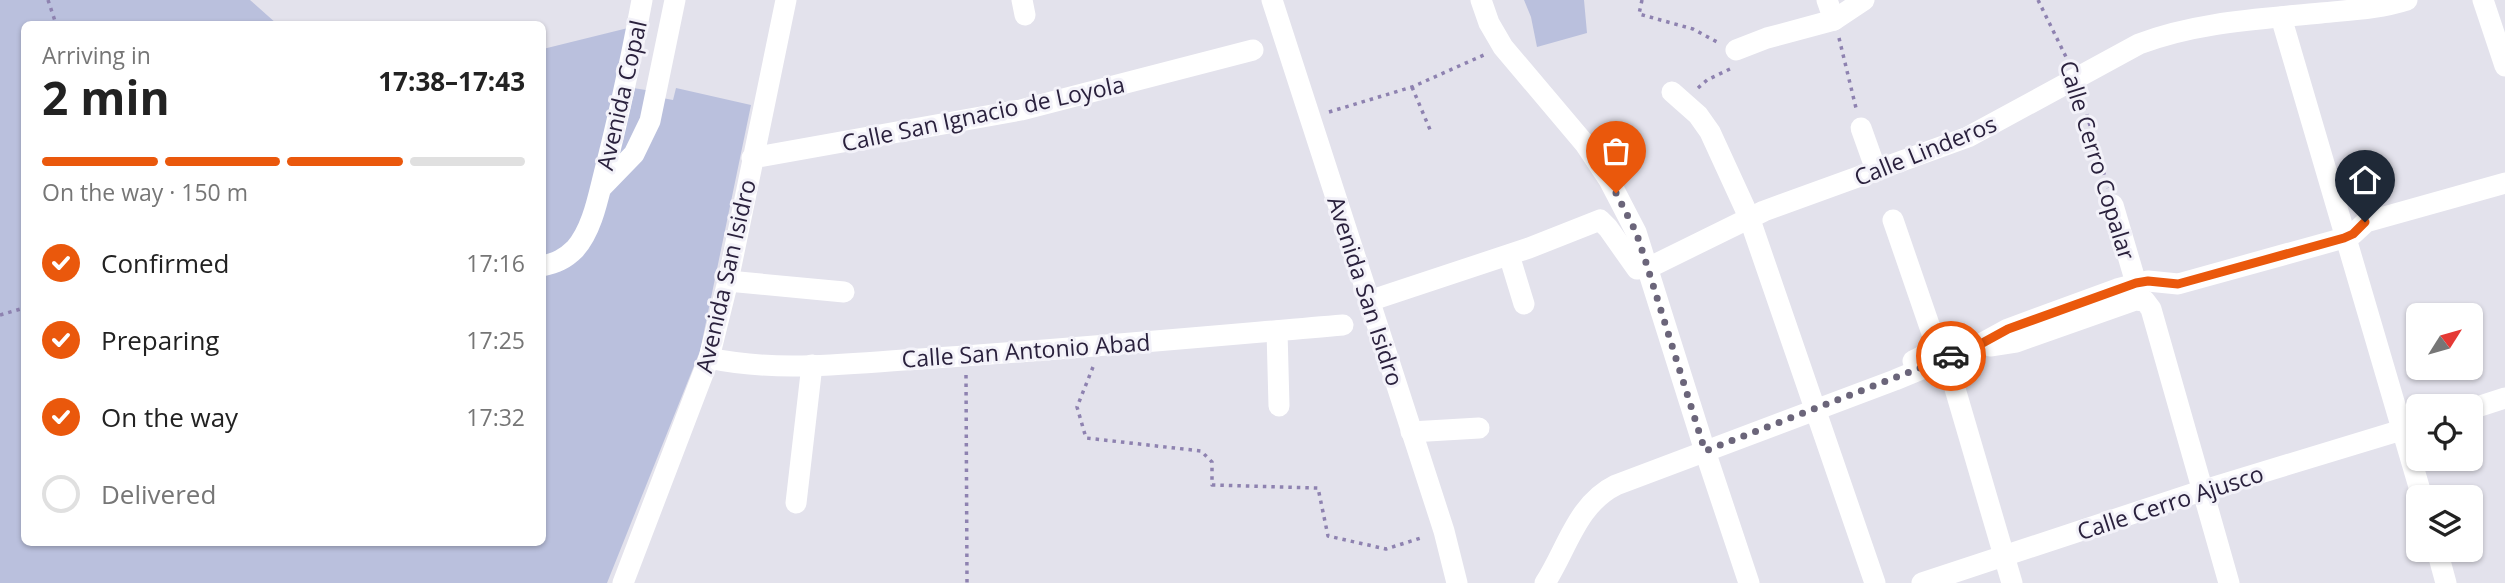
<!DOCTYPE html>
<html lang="en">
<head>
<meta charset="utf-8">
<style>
	:root { --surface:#fff; --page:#f6f6f6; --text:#222; --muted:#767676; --line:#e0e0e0; --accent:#ea580c }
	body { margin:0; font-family:"Open Sans",sans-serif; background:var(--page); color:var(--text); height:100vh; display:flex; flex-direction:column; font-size:26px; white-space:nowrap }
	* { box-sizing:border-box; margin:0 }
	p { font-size:23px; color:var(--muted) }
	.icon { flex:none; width:38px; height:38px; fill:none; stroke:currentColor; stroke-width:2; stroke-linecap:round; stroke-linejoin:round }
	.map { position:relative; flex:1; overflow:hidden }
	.side { position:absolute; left:21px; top:21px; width:525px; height:525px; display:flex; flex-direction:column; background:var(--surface); border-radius:10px; box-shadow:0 2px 5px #0004 }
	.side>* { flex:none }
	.needle { width:46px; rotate:53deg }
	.controls { position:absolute; left:2406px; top:303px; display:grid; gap:14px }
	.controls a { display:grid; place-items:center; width:77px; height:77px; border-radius:10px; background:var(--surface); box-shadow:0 2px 5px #0004; font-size:35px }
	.pin { position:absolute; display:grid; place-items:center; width:60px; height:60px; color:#fff; margin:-72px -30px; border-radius:50% 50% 50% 0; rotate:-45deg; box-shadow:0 0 7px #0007 }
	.pin .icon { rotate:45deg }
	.courier { position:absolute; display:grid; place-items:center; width:70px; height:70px; margin:-35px; border:5px solid #ea580c; border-radius:50%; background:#fff; color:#222; box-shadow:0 2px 9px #0007 }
	.summary em { font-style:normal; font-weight:700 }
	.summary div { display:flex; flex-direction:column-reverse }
	.summary { display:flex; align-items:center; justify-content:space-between; height:119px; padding:0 21px }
	h1 { font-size:46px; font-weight:700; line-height:52px }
	.bar { display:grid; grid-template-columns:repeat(4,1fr); gap:10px 7px; align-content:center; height:84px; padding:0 21px }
	.bar i { height:9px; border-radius:5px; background:var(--line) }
	.bar .selected { background:var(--accent) }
	.bar p { grid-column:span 4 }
	ol { padding:0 21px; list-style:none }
	li { display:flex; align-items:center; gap:21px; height:77px }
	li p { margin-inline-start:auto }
	li .icon { padding:7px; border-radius:50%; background:var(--accent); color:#fff; stroke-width:4 }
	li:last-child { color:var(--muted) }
	li i { width:38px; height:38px; border:4px solid var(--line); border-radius:50% }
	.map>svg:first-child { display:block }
	.green { fill:#bac0dd }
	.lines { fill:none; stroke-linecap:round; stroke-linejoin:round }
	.path { stroke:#8e82b0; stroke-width:3.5; stroke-dasharray:3.5 5; stroke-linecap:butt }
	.minor { stroke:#fff; stroke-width:21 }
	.done { stroke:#6b657a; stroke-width:7; stroke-dasharray:0 12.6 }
	.route { stroke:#ea580c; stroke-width:9 }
	.labels { text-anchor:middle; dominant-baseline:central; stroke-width:6; stroke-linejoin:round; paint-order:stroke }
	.street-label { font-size:23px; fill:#2a213d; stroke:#f3f2f9 }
</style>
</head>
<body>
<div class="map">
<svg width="2505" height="583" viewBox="0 0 2505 583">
	<rect width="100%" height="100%" fill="#e3e2ec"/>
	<g class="green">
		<path d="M0 0H250L277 24H24V542H542L543 49 632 27 633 88 652 91V96L673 100 676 88 751 105 700 351 607 583H0Z"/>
		<path d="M1524 0H1584L1587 33 1537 47 1531 17Z"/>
	</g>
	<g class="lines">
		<g class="path">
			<path d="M48 0 56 24"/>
			<path d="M1642 0 1639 14 1693 29 1719 43"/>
			<path d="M2038 0 2068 61"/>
			<path d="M1839 38 1856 108"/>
			<path d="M1412 87 1431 132"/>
			<path d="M1698 88 1707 80 1730 69"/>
			<path d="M2082 98 2108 188"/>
			<path d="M1329 112 1412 87 1486 54"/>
			<path d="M0 315 24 308"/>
			<path d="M1093 367 1077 407 1086 438 1201 451 1212 462V485L1318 488 1328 536 1386 549 1424 537"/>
			<path d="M966 375 967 583"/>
		</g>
		<g class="minor">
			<path d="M1022 0 1025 15"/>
			<path d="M1272 0 1444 531 1457 583"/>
			<path d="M1481 0 1489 23 1503 47 1585 144 1609 180 1636 232 1705 451 1749 583"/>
			<path d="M1827 0 1834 20"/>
			<path d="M2483 0 2505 66"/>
			<path d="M2281 17 2422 497"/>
			<path d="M1736 50 1767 38 1834 20 1864 0"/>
			<path d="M1672 92 1698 115 1710 132 1749 217 1875 583"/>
			<path d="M1861 128 1876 170"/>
			<path d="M752 158 1021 110 1253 50"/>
			<path d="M602 187 634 154 650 121 675 0"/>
			<path d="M2113 205 2136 283"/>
			<path d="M1893 220 1935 342 1933 351 1913 361"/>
			<path d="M1509 255 1524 304"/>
			<path d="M542 266C556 263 565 259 575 249 592 230 598 198 604 174 619 116 631 59 642 0"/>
			<path d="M728 281 844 292"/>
			<path d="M1369 301 1529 248 1600 220 1608 228 1637 269 1648 268 1764 211 1968 137 2139 44C2196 22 2261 19 2321 13 2350 10 2379 9 2407 0"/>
			<path d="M1277 331 1279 406"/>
			<path d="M1990 346 2016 342 2135 300 2145 301 2151 309 2229 583"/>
			<path d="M709 358C777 373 851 363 920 359 1061 350 1202 337 1343 325"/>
			<path d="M1946 358 2012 583"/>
			<path d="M2471 409 2505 398"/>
			<path d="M1411 432 1479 428"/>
			<path d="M796 503 812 365"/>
			<path d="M2437 550 2446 583"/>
			<path d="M623 583 709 358 728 281 786 0"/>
			<path d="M1545 583C1567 549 1577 504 1616 485L1895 380 1977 346 2008 329 2117 289 2148 281 2178 284 2344 238 2353 234 2366 222 2505 183"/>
			<path d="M1922 583 2201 491 2418 425"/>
		</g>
	</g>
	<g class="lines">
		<path class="done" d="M1616 193 1636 232 1643 253 1705 451 1951 356"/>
		<path class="route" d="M1951 356 1977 346 2008 329 2136 283 2148 281 2178 284 2344 238 2353 234 2365 222"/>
	</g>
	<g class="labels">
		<g class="street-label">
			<text transform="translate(621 95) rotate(-77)">Avenida Copal</text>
			<text transform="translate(983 113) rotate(-12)">Calle San Ignacio de Loyola</text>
			<text transform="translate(1925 150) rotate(-22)">Calle Linderos</text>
			<text transform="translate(2098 160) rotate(73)">Calle Cerro Copalar</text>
			<text transform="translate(725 276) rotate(-77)">Avenida San Isidro</text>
			<text transform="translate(1366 291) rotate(72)">Avenida San Isidro</text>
			<text transform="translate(1026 350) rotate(-4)">Calle San Antonio Abad</text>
			<text transform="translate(2170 502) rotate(-18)">Calle Cerro Ajusco</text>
		</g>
	</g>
</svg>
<div class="controls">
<a><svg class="needle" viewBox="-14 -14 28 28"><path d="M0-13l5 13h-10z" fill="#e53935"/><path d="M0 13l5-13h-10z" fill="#767676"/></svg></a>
<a><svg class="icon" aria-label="locate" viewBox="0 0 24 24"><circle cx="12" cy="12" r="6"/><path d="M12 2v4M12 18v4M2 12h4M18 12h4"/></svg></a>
<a><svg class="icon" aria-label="layers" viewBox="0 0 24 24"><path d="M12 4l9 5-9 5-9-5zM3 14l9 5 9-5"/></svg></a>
</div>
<div class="pin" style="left:1616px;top:193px;background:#ea580c"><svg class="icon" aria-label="bag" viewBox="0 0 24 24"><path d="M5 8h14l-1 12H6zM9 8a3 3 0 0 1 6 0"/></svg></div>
<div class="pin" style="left:2365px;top:222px;background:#1f2937"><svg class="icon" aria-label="home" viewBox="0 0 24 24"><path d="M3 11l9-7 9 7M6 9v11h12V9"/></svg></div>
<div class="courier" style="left:1951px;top:356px"><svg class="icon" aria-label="car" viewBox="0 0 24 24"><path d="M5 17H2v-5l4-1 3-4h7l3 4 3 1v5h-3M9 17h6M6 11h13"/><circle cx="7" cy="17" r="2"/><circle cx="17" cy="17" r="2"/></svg></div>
<section class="side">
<div class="summary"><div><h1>2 min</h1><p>Arriving in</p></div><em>17:38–17:43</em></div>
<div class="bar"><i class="selected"></i><i class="selected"></i><i class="selected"></i><i></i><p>On the way · 150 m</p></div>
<ol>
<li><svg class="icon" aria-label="check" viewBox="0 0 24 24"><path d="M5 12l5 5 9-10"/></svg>Confirmed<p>17:16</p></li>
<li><svg class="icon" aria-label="check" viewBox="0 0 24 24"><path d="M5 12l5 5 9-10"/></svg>Preparing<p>17:25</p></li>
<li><svg class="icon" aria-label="check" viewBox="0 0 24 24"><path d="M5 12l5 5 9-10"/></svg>On the way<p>17:32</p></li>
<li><i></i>Delivered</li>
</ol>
</section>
</div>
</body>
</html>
